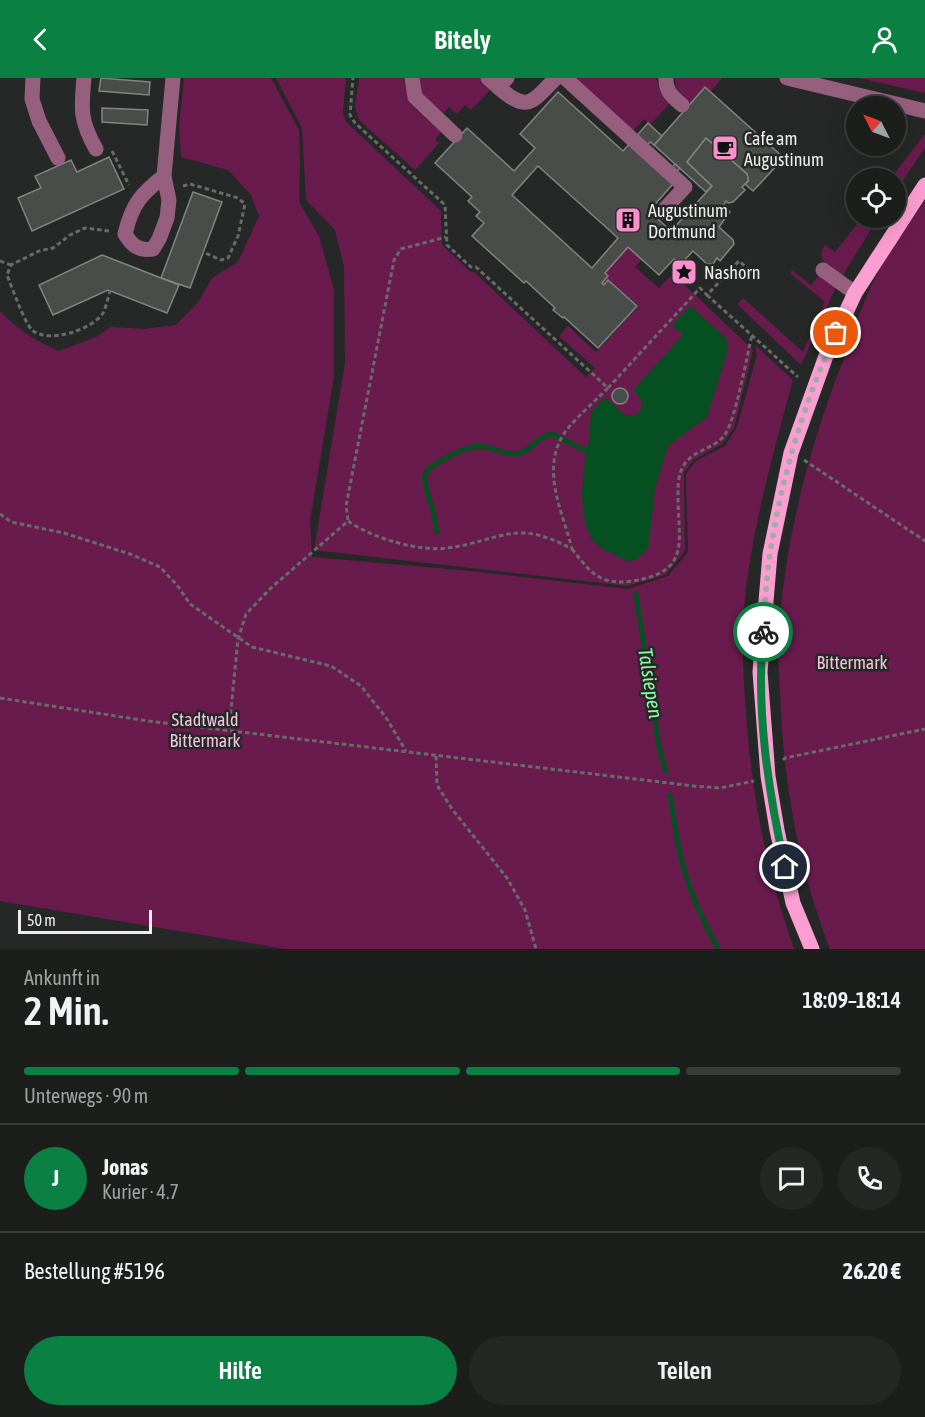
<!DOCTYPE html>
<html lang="de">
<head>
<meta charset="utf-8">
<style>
	:root { --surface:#1c1e1c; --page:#252725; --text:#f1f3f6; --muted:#a0a2a3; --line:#3a3c3b; --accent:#0b8043 }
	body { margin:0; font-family:"Asap Condensed",sans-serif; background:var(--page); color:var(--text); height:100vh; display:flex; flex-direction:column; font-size:22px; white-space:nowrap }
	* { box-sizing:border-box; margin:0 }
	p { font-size:20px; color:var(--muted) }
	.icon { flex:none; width:33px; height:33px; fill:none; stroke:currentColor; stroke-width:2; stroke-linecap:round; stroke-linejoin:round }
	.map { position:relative; height:871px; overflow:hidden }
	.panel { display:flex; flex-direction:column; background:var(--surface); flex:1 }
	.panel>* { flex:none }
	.needle { width:39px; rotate:312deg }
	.controls { position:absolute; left:846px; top:18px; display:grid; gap:12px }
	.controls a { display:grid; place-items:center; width:60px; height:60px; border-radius:50%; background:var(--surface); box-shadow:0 6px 24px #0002,0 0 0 2px var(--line); font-size:30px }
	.scale { position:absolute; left:18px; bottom:15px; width:134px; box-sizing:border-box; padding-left:6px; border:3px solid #eceeec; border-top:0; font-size:16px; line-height:21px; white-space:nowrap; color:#eceeec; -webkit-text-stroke:4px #252826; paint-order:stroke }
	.pin { position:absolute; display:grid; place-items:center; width:51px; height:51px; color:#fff; margin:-26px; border:3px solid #fff; border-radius:50%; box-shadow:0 2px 6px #0007 }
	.courier { position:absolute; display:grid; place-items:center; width:60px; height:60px; margin:-30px; border:4px solid #0b8043; border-radius:50%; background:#fff; color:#222; box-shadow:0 2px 8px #0007 }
	.summary em { font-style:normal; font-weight:600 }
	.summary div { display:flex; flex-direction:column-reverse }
	.summary { display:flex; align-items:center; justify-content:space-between; height:102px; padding:0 24px }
	h1 { font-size:39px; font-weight:600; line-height:45px }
	.bar { display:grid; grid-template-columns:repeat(4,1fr); gap:9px 6px; align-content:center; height:72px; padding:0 24px }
	.bar i { height:8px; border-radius:4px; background:var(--line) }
	.bar .current { background:var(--accent) }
	.bar p { grid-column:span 4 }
	.line { display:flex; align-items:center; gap:15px; padding:0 24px; border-top:2px solid var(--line) }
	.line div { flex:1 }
	.round { display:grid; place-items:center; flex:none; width:63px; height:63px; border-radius:32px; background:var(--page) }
	.button { display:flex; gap:12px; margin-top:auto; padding:12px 24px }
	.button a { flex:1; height:69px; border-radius:36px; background:var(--accent); color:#fff; font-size:24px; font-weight:600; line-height:69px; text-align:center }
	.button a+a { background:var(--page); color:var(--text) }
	header { display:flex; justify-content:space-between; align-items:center; height:78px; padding:0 24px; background:var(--accent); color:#fff; font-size:27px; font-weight:600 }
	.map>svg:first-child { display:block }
	.green { fill:#6a1b4e }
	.water { fill:#064f21 }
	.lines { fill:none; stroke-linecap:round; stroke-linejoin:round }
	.stream { stroke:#064f21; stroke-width:5 }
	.building { fill:#494d4a; stroke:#818582; stroke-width:1.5; fill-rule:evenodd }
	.path { stroke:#686b69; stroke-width:3; stroke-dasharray:4.5 3; stroke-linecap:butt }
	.minor { stroke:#975f7e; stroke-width:15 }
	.major { stroke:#fb9ed2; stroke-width:15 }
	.done { stroke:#a6a9a7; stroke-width:6; stroke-dasharray:0 10.8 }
	.route { stroke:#0b8043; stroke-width:8 }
	.labels { text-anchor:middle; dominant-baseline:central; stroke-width:5; stroke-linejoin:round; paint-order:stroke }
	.poi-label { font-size:18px; fill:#eceeec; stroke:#252826; text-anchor:start }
	.park-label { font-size:18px; fill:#f1c2db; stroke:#252826 }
	.water-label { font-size:20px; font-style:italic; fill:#8dfba5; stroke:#252826 }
</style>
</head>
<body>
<header><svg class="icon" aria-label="back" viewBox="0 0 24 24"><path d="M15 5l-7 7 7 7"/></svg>Bitely<svg class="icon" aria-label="person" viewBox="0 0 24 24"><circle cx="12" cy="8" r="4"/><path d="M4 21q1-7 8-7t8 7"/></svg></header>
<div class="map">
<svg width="925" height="871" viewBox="0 0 925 871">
	<rect width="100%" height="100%" fill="#252826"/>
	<g class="green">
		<path d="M184 0H271L299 52 300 86 299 124 319 158 334 212V298L310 443 312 479 471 493 627 511 668 498 688 474 686 396 696 383 725 368 737 349 757 277 755 267 793 302C776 364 759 426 749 489 741 537 742 586 746 635 752 719 766 791 794 871H285L0 823V233C17 251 37 264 59 273L96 259 111 249 144 251 176 247 199 223 212 200 238 184 259 138 251 117 228 92 181 79 179 47Z"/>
		<path d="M276 0H346L343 34 346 44 439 131 441 134 442 167 471 194H474L586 299 595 290 559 258 568 248 596 274 639 228 608 202 604 207 602 205 608 199 605 195 628 169 642 181 635 189 659 210 673 196 753 272 734 350 722 366 693 382 684 395 685 473 665 497 627 508 314 472 345 285 344 188 335 152 306 122 302 50Z"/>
		<path d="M359 0H403L410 26 441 54 435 61 439 65 415 92 359 42 355 29Z"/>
		<path d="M418 0H479L491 11 471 32 465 27 457 36 449 29 443 35 420 14Z"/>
		<path d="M575 0H656L661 15 670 25 650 47 644 41 632 54Z"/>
		<path d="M675 0H722L711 13 705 8 690 25 676 9Z"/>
		<path d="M859 0H925V15Z"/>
		<path d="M925 56V70L896 112V100H891Z"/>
		<path d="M925 123V871H830C798 789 783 702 780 614 779 593 777 571 779 551 786 458 809 369 843 283 854 254 861 226 876 199 890 172 908 147 925 123Z"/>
		<path d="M862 140H878L843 197C830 190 815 182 825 167L835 174Z"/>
		<path d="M792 192 811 207 819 197 836 209 801 287 737 226 743 220 803 274 825 224 790 195Z"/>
	</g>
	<path class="water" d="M690 228 727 261 728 271 707 339 668 368 655 411 648 471 635 482 627 483 603 471 592 462 587 450 583 435 582 413 586 373 589 361 591 334 605 319 624 337 634 338C647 330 643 321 633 312L683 257 672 247Z"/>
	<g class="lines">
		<g class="stream">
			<path d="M437 454C435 444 434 435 431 426 422 397 419 394 448 379 457 374 469 368 479 368 493 368 505 379 520 375 533 371 538 358 552 356L586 373"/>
			<path d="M636 516 659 669 666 694"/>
			<path d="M670 718C674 739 676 762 682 783 689 814 703 843 718 871"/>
		</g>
	</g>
	<g class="building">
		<path d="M101 0 150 4 149 17 99 13Z"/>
		<path d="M705 9 784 80 753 113 745 106 748 103 747 96 706 60 687 84 712 108 706 114 654 67Z"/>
		<path d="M558 14 623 73 648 45 662 58 654 67 650 64 639 76 664 98 675 86 680 90 669 102 673 106 649 133 671 153 712 108 687 84 706 60 747 96 748 99V103L742 109 745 112 733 124 728 125 726 123 724 126 730 134 719 149 733 162 734 166 720 183 717 180 713 186H707L693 173 680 187 674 181 659 197 628 169 605 195 608 198 602 205 604 207 608 202 637 228 598 270 564 239 563 240 553 232 555 230 526 203 524 205 472 158 484 145 476 138 480 134 468 123 472 119 435 85 467 50 514 93 535 70 520 56ZM538 88 618 160 592 190 512 117Z"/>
		<path d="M102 30 148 32 147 47 102 44Z"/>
		<path d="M109 79 124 111 32 153 18 120 41 110 35 98 71 82 77 94Z"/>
		<path d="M193 114 222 124 190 210 161 200Z"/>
		<path d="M102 177 179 207 167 235 108 212 53 237 39 207Z"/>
		<circle cx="620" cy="318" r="8"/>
	</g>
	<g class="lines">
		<g class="path">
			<path d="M112 73 129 107"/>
			<path d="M183 108 190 106 238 120 245 126 238 158 228 180 221 182 203 174"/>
			<path d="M109 153 85 150 70 157 53 170 39 173 11 187 7 197C11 207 25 246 32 252 48 266 92 252 103 235 106 229 108 220 110 213"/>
			<path d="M0 183 11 187"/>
			<path d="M707 217 798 299"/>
			<path d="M608 310 700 210 707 217 739 183 748 191"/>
			<path d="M804 382 925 463"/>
			<path d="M0 436 11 444 64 455 130 476 160 489 177 507 190 526 252 569 331 588 361 608 385 638 406 673"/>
			<path d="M348 442 346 428 394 182 401 171 446 159"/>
			<path d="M572 471C590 494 600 508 632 503 694 494 677 460 678 414 678 405 679 394 684 387 693 372 713 371 724 358 735 345 747 277 752 257"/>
			<path d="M0 620 148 643 694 708 720 710 754 703"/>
			<path d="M229 651 238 561 246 536 271 510 348 443C372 460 419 474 448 470 503 462 515 440 572 471 562 431 538 388 568 350 580 336 595 323 608 310L476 189H471L447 167 445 127 355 45 350 37 353 0"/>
			<path d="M436 678 437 707 452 731 507 800 525 832 536 871"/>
			<path d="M783 682 785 680 925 651"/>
		</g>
		<g class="minor">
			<path d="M33 0 32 21 39 43 58 80"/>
			<path d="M84 0C81 31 80 43 96 71"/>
			<path d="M412 0 415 19 455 57"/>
			<path d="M488 0 498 9 507 0"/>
			<path d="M565 0 685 109 662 134"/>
			<path d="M666 0C665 13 673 19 682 27"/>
			<path d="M787 0 925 33"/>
			<path d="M498 9C528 35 531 25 556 0"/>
			<path d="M164 98C141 116 132 126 125 156 132 168 139 173 153 171L159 161 167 140 169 122 164 98 173 0"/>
			<path d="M823 192 855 215"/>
		</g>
		<path class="major" d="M812 871 793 825 777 752 768 698 760 594 770 476 791 375 827 275 855 215 925 107"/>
	</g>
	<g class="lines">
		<path class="done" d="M763 554C765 528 766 502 770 476 781 401 804 324 836 255"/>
		<path class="route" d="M763 554C756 633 768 712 785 789"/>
	</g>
	<defs>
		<g id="cafe-square" transform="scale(1.35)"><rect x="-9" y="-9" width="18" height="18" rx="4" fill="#f890cc" stroke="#252826"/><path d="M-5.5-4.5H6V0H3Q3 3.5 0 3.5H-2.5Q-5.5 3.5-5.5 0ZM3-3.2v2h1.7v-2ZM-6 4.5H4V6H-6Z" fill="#111"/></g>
		<g id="building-square" transform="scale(1.35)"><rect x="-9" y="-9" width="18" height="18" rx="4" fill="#f890cc" stroke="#252826"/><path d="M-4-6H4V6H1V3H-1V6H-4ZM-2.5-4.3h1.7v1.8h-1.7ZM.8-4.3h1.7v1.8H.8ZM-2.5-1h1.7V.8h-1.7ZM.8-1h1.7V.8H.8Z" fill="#111"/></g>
		<g id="sight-square" transform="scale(1.35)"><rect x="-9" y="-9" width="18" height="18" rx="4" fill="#f890cc" stroke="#252826"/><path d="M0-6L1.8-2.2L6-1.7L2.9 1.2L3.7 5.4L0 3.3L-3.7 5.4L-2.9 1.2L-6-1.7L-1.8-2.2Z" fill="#111"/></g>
	</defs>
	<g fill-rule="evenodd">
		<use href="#cafe-square" x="725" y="70"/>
		<use href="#building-square" x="628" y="142"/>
		<use href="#sight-square" x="684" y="194"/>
	</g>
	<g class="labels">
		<g class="poi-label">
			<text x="744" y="60">Cafe am<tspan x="744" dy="21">Augustinum</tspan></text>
			<text x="648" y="132">Augustinum<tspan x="648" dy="21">Dortmund</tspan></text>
			<text x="704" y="194">Nashorn</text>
		</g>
		<g class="park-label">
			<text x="852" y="584">Bittermark</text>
			<text x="205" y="641">Stadtwald<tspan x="205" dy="21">Bittermark</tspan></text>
		</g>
		<g class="water-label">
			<text transform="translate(651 605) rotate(81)">Talsiepen</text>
		</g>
	</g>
</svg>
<div class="controls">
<a><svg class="needle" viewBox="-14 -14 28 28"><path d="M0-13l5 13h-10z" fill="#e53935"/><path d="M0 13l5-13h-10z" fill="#a0a2a3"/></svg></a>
<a><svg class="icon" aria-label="locate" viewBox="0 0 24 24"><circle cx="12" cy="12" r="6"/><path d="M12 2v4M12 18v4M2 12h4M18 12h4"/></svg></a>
</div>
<div class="scale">50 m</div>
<div class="pin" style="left:836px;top:255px;background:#ea580c"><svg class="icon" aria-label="bag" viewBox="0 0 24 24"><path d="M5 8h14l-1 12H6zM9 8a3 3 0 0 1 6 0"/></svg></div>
<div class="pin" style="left:785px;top:789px;background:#1f2937"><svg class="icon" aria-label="home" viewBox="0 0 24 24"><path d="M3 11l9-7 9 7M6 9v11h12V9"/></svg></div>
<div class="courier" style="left:763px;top:554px"><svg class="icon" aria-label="bike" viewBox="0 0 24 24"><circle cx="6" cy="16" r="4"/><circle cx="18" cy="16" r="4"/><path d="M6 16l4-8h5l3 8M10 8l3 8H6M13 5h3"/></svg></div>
</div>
<section class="panel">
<div class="summary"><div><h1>2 Min.</h1><p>Ankunft in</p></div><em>18:09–18:14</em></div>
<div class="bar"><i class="current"></i><i class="current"></i><i class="current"></i><i></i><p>Unterwegs · 90 m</p></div>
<div class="line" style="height:108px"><b class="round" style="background:var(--accent);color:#fff">J</b><div><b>Jonas</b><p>Kurier · 4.7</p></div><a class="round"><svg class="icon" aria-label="chat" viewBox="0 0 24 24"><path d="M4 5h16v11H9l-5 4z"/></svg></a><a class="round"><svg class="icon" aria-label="phone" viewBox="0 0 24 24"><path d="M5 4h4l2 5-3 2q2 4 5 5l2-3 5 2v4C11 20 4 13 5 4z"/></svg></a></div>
<div class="line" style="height:78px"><div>Bestellung #5196</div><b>26.20 €</b></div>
<div class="button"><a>Hilfe</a><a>Teilen</a></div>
</section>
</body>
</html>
